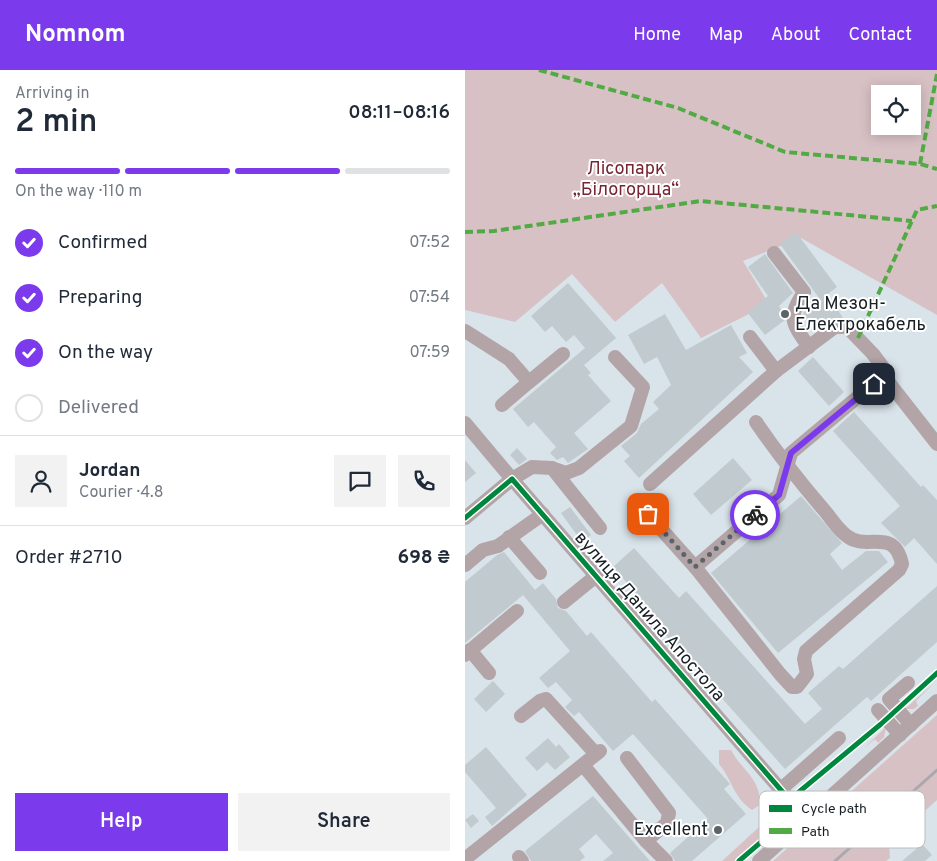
<!DOCTYPE html>
<html lang="en">
<head>
<meta charset="utf-8">
<style>
	:root { --surface:#fff; --page:#f2f2f3; --text:#1f2937; --muted:#747a83; --line:#e0e1e3; --accent:#7c3aed }
	body { margin:0; font-family:Overpass,sans-serif; background:var(--page); color:var(--text); height:100vh; display:flex; flex-direction:column; font-size:19px; white-space:nowrap }
	* { box-sizing:border-box; margin:0 }
	p { font-size:16px; color:var(--muted) }
	.icon { flex:none; width:28px; height:28px; fill:none; stroke:currentColor; stroke-width:2; stroke-linecap:round; stroke-linejoin:round }
	.map { position:relative; flex:1; overflow:hidden }
	.details { display:flex; flex-direction:column; background:var(--surface); width:465px }
	.details>* { flex:none }
	.tools { position:absolute; left:406px; top:15px; display:grid; gap:10px }
	.tools a { display:grid; place-items:center; width:50px; height:50px; border-radius:0px; background:var(--surface); box-shadow:0 2px 12px #0003; font-size:25px }
	.pin { position:absolute; display:grid; place-items:center; width:42px; height:42px; color:#fff; margin:-21px; border-radius:10px; box-shadow:0 2px 8px #0006 }
	.courier { position:absolute; display:grid; place-items:center; width:50px; height:50px; margin:-25px; border:4px solid #7c3aed; border-radius:50%; background:#fff; color:#222; box-shadow:0 1px 6px #0007 }
	.head em { font-style:normal; font-weight:600 }
	.head div { display:flex; flex-direction:column-reverse }
	.head { display:flex; align-items:center; justify-content:space-between; height:85px; padding:0 15px }
	h1 { font-size:32px; font-weight:600; line-height:38px }
	.bar { display:grid; grid-template-columns:repeat(4,1fr); gap:8px 5px; align-content:center; height:60px; padding:0 15px }
	.bar i { height:6px; border-radius:4px; background:var(--line) }
	.bar .selected { background:var(--accent) }
	.bar p { grid-column:span 4 }
	.line { display:flex; align-items:center; gap:12px; padding:0 15px; border-top:1px solid var(--line) }
	.line div { flex:1 }
	.round { display:grid; place-items:center; flex:none; width:52px; height:52px; border-radius:0px; background:var(--page) }
	ol { padding:0 15px; list-style:none }
	li { display:flex; align-items:center; gap:15px; height:55px }
	li p { margin-inline-start:auto }
	li .icon { padding:5px; border-radius:50%; background:var(--accent); color:#fff; stroke-width:4 }
	li:last-child { color:var(--muted) }
	li i { width:28px; height:28px; border:2px solid var(--line); border-radius:50% }
	.cta { display:flex; gap:10px; margin-top:auto; padding:10px 15px }
	.cta a { flex:1; height:58px; border-radius:0px; background:var(--accent); color:#fff; font-size:20px; font-weight:600; line-height:58px; text-align:center }
	.cta a+a { background:var(--page); color:var(--text) }
	header { display:flex; align-items:center; gap:30px; box-sizing:border-box; height:70px; padding:0 25px; background:var(--accent); color:#fff }
	header strong { font-size:24px }
	nav { display:flex; gap:28px; margin-inline-start:auto; font-size:18px }
	main { display:flex; flex:1; min-height:0 }
	.map>svg:first-child { display:block }
	.green { fill:#d8c1c4; fill-rule:evenodd }
	.building { fill:#c1cace }
	.lines { fill:none; stroke-linecap:round; stroke-linejoin:round }
	.minor { stroke:#b3a5a7; stroke-width:14 }
	.rail { stroke:#a9a8ad; stroke-width:3 }
	.quiet { stroke:#52aa44; stroke-width:4; stroke-dasharray:8 4; stroke-linecap:butt }
	.cycleway-casing { stroke:#fff; stroke-width:8 }
	.cycleway { stroke:#00873e; stroke-width:5 }
	.done { stroke:#5c6469; stroke-width:5; stroke-dasharray:0 9 }
	.route { stroke:#7c3aed; stroke-width:6 }
	.poi-dot { fill:#5c6469; stroke:#fff; stroke-width:2 }
	.labels { text-anchor:middle; dominant-baseline:central; stroke-width:4; stroke-linejoin:round; paint-order:stroke }
	.park-label { font-size:18px; fill:#76242f; stroke:#fff }
	.poi-label { font-size:18px; fill:#181f24; stroke:#fff; text-anchor:start }
	.street-label { font-size:18px; fill:#181f24; stroke:#fff }
	.key { fill:#fff; stroke:#babcbd; stroke-width:1 }
	.key-label { font-size:14px; fill:#181f24 }
</style>
</head>
<body>
<header>
<strong>Nomnom</strong>
<nav><a>Home</a><a>Map</a><a>About</a><a>Contact</a></nav>
</header>
<main>
<section class="details">
<div class="head"><div><h1>2 min</h1><p>Arriving in</p></div><em>08:11–08:16</em></div>
<div class="bar"><i class="selected"></i><i class="selected"></i><i class="selected"></i><i></i><p>On the way · 110 m</p></div>
<ol>
<li><svg class="icon" aria-label="check" viewBox="0 0 24 24"><path d="M5 12l5 5 9-10"/></svg>Confirmed<p>07:52</p></li>
<li><svg class="icon" aria-label="check" viewBox="0 0 24 24"><path d="M5 12l5 5 9-10"/></svg>Preparing<p>07:54</p></li>
<li><svg class="icon" aria-label="check" viewBox="0 0 24 24"><path d="M5 12l5 5 9-10"/></svg>On the way<p>07:59</p></li>
<li><i></i>Delivered</li>
</ol>
<div class="line" style="height:90px"><a class="round"><svg class="icon" aria-label="person" viewBox="0 0 24 24"><circle cx="12" cy="8" r="4"/><path d="M4 21q1-7 8-7t8 7"/></svg></a><div><b>Jordan</b><p>Courier · 4.8</p></div><a class="round"><svg class="icon" aria-label="chat" viewBox="0 0 24 24"><path d="M4 5h16v11H9l-5 4z"/></svg></a><a class="round"><svg class="icon" aria-label="phone" viewBox="0 0 24 24"><path d="M5 4h4l2 5-3 2q2 4 5 5l2-3 5 2v4C11 20 4 13 5 4z"/></svg></a></div>
<div class="line" style="height:65px"><div>Order #2710</div><b>698 ₴</b></div>
<div class="cta"><a>Help</a><a>Share</a></div>
</section>
<div class="map">
<svg width="472" height="791" viewBox="0 0 472 791">
	<rect width="100%" height="100%" fill="#d9e4ea"/>
	<g class="green">
		<path d="M0 0H472V245L336 168 278 191 304 234 236 268 197 213 150 252 107 204 50 252 0 240ZM415 24H448V56H415Z"/>
		<path d="M472 610 451 631 453 636 449 639H440Z"/>
		<path d="M472 645V730L424 773 425 788 421 791H308Z"/>
		<path d="M421 657 419 667 413 673 410 669 398 679Z"/>
		<path d="M254 680H266C278 702 293 705 296 734L287 740C268 727 268 711 254 694Z"/>
		<path d="M318 735 319 737 311 754 271 791H257Z"/>
	</g>
	<g class="building">
		<path d="M331 162 372 217 363 224 378 248 365 250 349 261 338 243 357 232 315 174Z"/>
		<path d="M300 184 328 223 314 236 320 245V250L300 265 282 242 303 226 283 197Z"/>
		<path d="M103 213 151 268 119 295 126 303 123 305 146 331 109 363 123 379 103 393 98 387 92 390 85 383 91 377 69 352 63 357 48 339 120 278 109 265 101 272 87 256 80 262 66 246Z"/>
		<path d="M200 244 221 280 266 255 282 283 274 287 288 302 174 408 159 391 165 386 156 376 172 363 176 354 194 339 188 332 206 315 192 287 179 294 163 265Z"/>
		<path d="M348 287 379 322 364 336 333 301Z"/>
		<path d="M389 342 456 417 458 415 472 430V494L449 468 440 477 416 453 435 436 368 361Z"/>
		<path d="M52 378 62 389 54 395 45 385Z"/>
		<path d="M268 388 287 410 246 445 228 424Z"/>
		<path d="M0 390 11 403 0 412Z"/>
		<path d="M336 426 377 473 365 484 377 500 401 481H414L423 492 313 583 246 503Z"/>
		<path d="M105 437 126 465 117 472 96 443Z"/>
		<path d="M169 478 214 528 221 521 340 654 357 639 343 623 374 596 378 599 472 516V572L406 631 402 627 320 699 188 551 192 547 148 497Z"/>
		<path d="M39 482 70 520 78 513 91 529 93 538 101 541 122 566 126 562 187 632 190 629 265 714 259 719 281 744 227 791H210L205 783 243 749 168 664 148 681 114 642 109 646 100 637 107 630 91 612 83 618 74 608 105 581 58 525 0 573V512L32 485Z"/>
		<path d="M28 611 40 624 21 642 9 629Z"/>
		<path d="M83 668 91 677 94 674 105 687 90 700 82 692 72 701 60 688Z"/>
		<path d="M21 677 62 725 27 756 20 747 31 738 0 702V695Z"/>
		<path d="M128 726 185 791H138L148 783 131 764 114 779 120 787 115 791H66L60 781Z"/>
		<path d="M8 744 14 751 6 758 0 750Z"/>
		<path d="M457 774 467 785 460 791H437Z"/>
	</g>
	<g class="lines">
		<g class="minor">
			<path d="M309 183 339 222C322 248 327 253 344 277"/>
			<path d="M0 261 44 289 64 312 37 335"/>
			<path d="M285 267 311 301"/>
			<path d="M64 312 98 284"/>
			<path d="M291 352C312 383 335 412 359 440 366 448 373 460 382 466 402 482 429 456 437 494L434 500 341 581 339 589 342 604 332 617H327L315 604 230 497 314 425 326 383 419 305"/>
			<path d="M0 353 47 409 67 397 87 398 101 403 114 398 166 356 178 317 150 287"/>
			<path d="M87 398 135 458"/>
			<path d="M185 414 311 301 370 257H382L408 284 417 296 425 314 472 374"/>
			<path d="M171 431 230 497"/>
			<path d="M0 448 47 409 341 749"/>
			<path d="M44 467 75 503"/>
			<path d="M0 495 18 480 33 476 78 444"/>
			<path d="M99 532 131 506"/>
			<path d="M5 580 24 603"/>
			<path d="M0 585 52 541"/>
			<path d="M443 613 424 629 446 655"/>
			<path d="M413 640 435 665"/>
			<path d="M56 646 75 631 81 629 131 684"/>
			<path d="M162 688 204 743 202 753 181 771"/>
			<path d="M118 695 181 771 201 791"/>
			<path d="M315 720 374 668"/>
			<path d="M54 787 57 791"/>
			<path d="M0 789 135 681"/>
			<path d="M294 791 472 631"/>
		</g>
		<path class="rail" d="M370 791 472 700"/>
		<g class="quiet">
			<path d="M74 0 213 38 320 82 455 94 472 99"/>
			<path d="M455 94 472 4"/>
			<path d="M0 162 29 161 236 131 447 151"/>
			<path d="M393 268 452 140 472 136"/>
		</g>
		<g class="cycleway-casing">
			<g id="cycleway">
				<path d="M0 448 47 409 341 749"/>
				<path d="M329 726 416 654 472 603"/>
				<path d="M274 791 309 761 318 745 335 729"/>
			</g>
		</g>
		<use href="#cycleway" class="cycleway"/>
	</g>
	<g class="lines">
		<path class="done" d="M183 444 230 497 290 445"/>
		<path class="route" d="M290 445 314 425 326 383 409 314"/>
	</g>
	<g class="poi-dot">
		<circle cx="320" cy="244" r="5"/>
		<circle cx="253" cy="760" r="5"/>
	</g>
	<g class="labels">
		<g class="park-label">
			<text x="161" y="99">Лісопарк<tspan x="161" dy="21">„Білогорща“</tspan></text>
		</g>
		<g class="poi-label">
			<text x="330" y="234">Да Мезон-<tspan x="330" dy="21">Електрокабель</tspan></text>
			<text x="243" y="760" text-anchor="end">Excellent</text>
		</g>
		<g class="street-label">
			<text transform="translate(184 547) rotate(49)">вулиця Данила Апостола</text>
		</g>
	</g>
	<rect x="294" y="721" width="166" height="57" rx="8" class="key"/>
	<rect x="304" y="735" width="23" height="7" fill="#00873e"/>
	<rect x="304" y="758" width="23" height="6" fill="#52aa44"/>
	<g class="key-label">
		<text x="336" y="743">Cycle path</text>
		<text x="336" y="766">Path</text>
	</g>
</svg>
<div class="tools">
<a><svg class="icon" aria-label="locate" viewBox="0 0 24 24"><circle cx="12" cy="12" r="6"/><path d="M12 2v4M12 18v4M2 12h4M18 12h4"/></svg></a>
</div>
<div class="pin" style="left:183px;top:444px;background:#ea580c"><svg class="icon" aria-label="bag" viewBox="0 0 24 24"><path d="M5 8h14l-1 12H6zM9 8a3 3 0 0 1 6 0"/></svg></div>
<div class="pin" style="left:409px;top:314px;background:#1f2937"><svg class="icon" aria-label="home" viewBox="0 0 24 24"><path d="M3 11l9-7 9 7M6 9v11h12V9"/></svg></div>
<div class="courier" style="left:290px;top:445px"><svg class="icon" aria-label="bike" viewBox="0 0 24 24"><circle cx="6" cy="16" r="4"/><circle cx="18" cy="16" r="4"/><path d="M6 16l4-8h5l3 8M10 8l3 8H6M13 5h3"/></svg></div>
</div>
</main>
</body>
</html>
